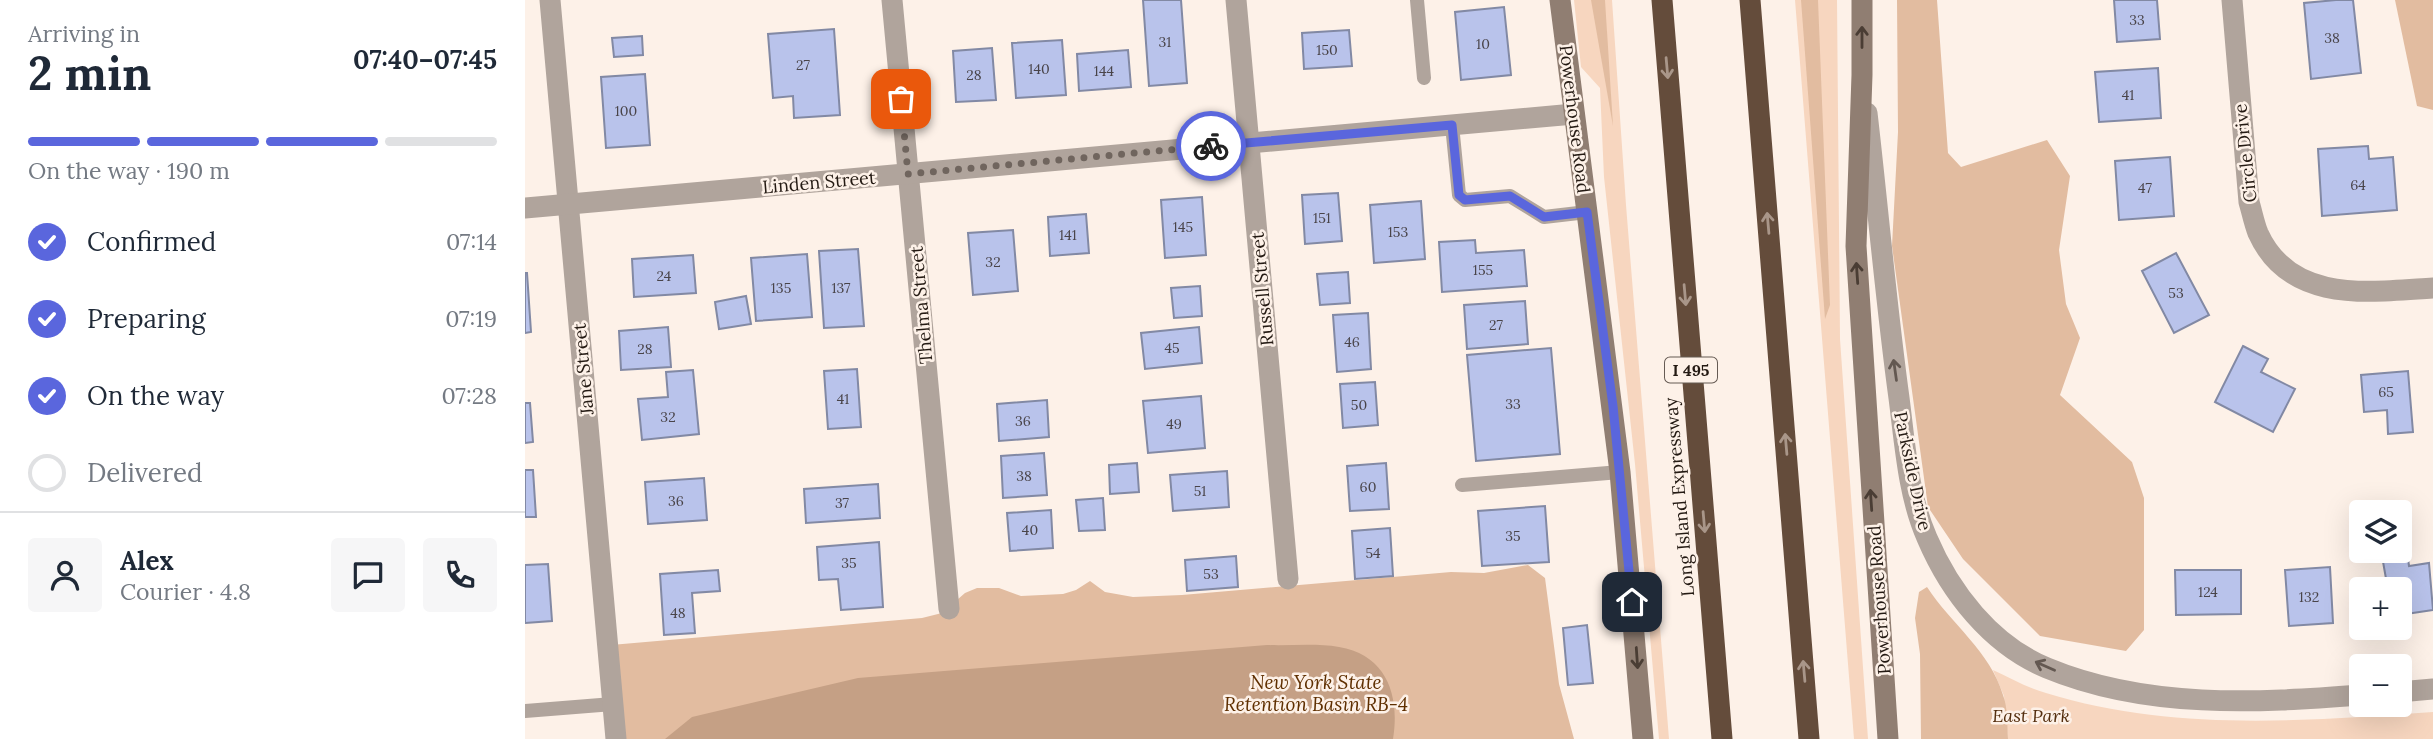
<!DOCTYPE html>
<html lang="en">
<head>
<meta charset="utf-8">
<style>
	:root { --surface:#fff; --page:#f6f6f7; --text:#1f2937; --muted:#747a83; --line:#e0e1e3; --accent:#5a66dd }
	body { margin:0; font-family:Lora,serif; background:var(--page); color:var(--text); height:100vh; display:flex; flex-direction:column; font-size:26px; white-space:nowrap }
	* { box-sizing:border-box; margin:0 }
	p { font-size:23px; color:var(--muted) }
	.icon { flex:none; width:38px; height:38px; fill:none; stroke:currentColor; stroke-width:2; stroke-linecap:round; stroke-linejoin:round }
	.map { position:relative; flex:1; overflow:hidden }
	.drawer { display:flex; flex-direction:column; background:var(--surface); width:525px }
	.drawer>* { flex:none }
	.controls { position:absolute; left:1824px; top:500px; display:grid; gap:14px }
	.controls a { display:grid; place-items:center; width:63px; height:63px; border-radius:7px; background:var(--surface); box-shadow:0 7px 28px #0002; font-size:35px }
	.pin { position:absolute; display:grid; place-items:center; width:60px; height:60px; color:#fff; margin:-30px; border-radius:14px; box-shadow:0 4px 10px #0006 }
	.courier { position:absolute; display:grid; place-items:center; width:70px; height:70px; margin:-35px; border:5px solid #5a66dd; border-radius:50%; background:#fff; color:#222; box-shadow:0 2px 9px #0007 }
	.overview em { font-style:normal; font-weight:800 }
	.overview div { display:flex; flex-direction:column-reverse }
	.overview { display:flex; align-items:center; justify-content:space-between; height:119px; padding:0 28px }
	h1 { font-size:46px; font-weight:800; line-height:52px }
	.bar { display:grid; grid-template-columns:repeat(4,1fr); gap:10px 7px; align-content:center; height:84px; padding:0 28px }
	.bar i { height:9px; border-radius:5px; background:var(--line) }
	.bar .on { background:var(--accent) }
	.bar p { grid-column:span 4 }
	.line { display:flex; align-items:center; gap:18px; padding:0 28px; border-top:2px solid var(--line) }
	.line div { flex:1 }
	.round { display:grid; place-items:center; flex:none; width:74px; height:74px; border-radius:7px; background:var(--page) }
	ol { padding:0 28px; list-style:none }
	li { display:flex; align-items:center; gap:21px; height:77px }
	li p { margin-inline-start:auto }
	li .icon { padding:7px; border-radius:50%; background:var(--accent); color:#fff; stroke-width:4 }
	li:last-child { color:var(--muted) }
	li i { width:38px; height:38px; border:4px solid var(--line); border-radius:50% }
	main { display:flex; flex:1; min-height:0 }
	.map>svg:first-child { display:block }
	.green { fill:#f7d6bf }
	.forest { fill:#e2bca0 }
	.water { fill:#c5a085 }
	.building { fill:#b9c3eb; stroke:#8289a4; stroke-width:2 }
	.lines { fill:none; stroke-linecap:round; stroke-linejoin:round }
	.service { stroke:#b0a49c; stroke-width:14 }
	.minor { stroke:#b0a49c; stroke-width:21 }
	.secondary { stroke:#907e72; stroke-width:21 }
	.motorway { stroke:#644c3b; stroke-width:21 }
	.oneway { stroke:#4a3d34 }
	.oneway2 { stroke:#a99689 }
	.oneway3 { stroke:#635851 }
	.done { stroke:#70655e; stroke-width:7; stroke-dasharray:0 12.6 }
	.route { stroke:#5a66dd; stroke-width:9 }
	.labels { text-anchor:middle; dominant-baseline:central; stroke-width:5; stroke-linejoin:round; paint-order:stroke }
	.number-label { font-size:14px; fill:#494449 }
	.shield { fill:#fdf1e8; stroke:#655a53; stroke-width:2 }
	.shield-label { font-size:16px; font-weight:bold; fill:#241a13 }
	.street-label { font-size:18px; fill:#241a13; stroke:#fdf1e8 }
	.park-label { font-size:18px; font-style:italic; fill:#542e0e; stroke:#fdf1e8 }
	.water-label { font-size:19px; font-style:italic; fill:#5f2f00; stroke:#fdf1e8 }
</style>
</head>
<body>
<main>
<section class="drawer">
<div class="overview"><div><h1>2 min</h1><p>Arriving in</p></div><em>07:40–07:45</em></div>
<div class="bar"><i class="on"></i><i class="on"></i><i class="on"></i><i></i><p>On the way · 190 m</p></div>
<ol>
<li><svg class="icon" aria-label="check" viewBox="0 0 24 24"><path d="M5 12l5 5 9-10"/></svg>Confirmed<p>07:14</p></li>
<li><svg class="icon" aria-label="check" viewBox="0 0 24 24"><path d="M5 12l5 5 9-10"/></svg>Preparing<p>07:19</p></li>
<li><svg class="icon" aria-label="check" viewBox="0 0 24 24"><path d="M5 12l5 5 9-10"/></svg>On the way<p>07:28</p></li>
<li><i></i>Delivered</li>
</ol>
<div class="line" style="height:126px"><a class="round"><svg class="icon" aria-label="person" viewBox="0 0 24 24"><circle cx="12" cy="8" r="4"/><path d="M4 21q1-7 8-7t8 7"/></svg></a><div><b>Alex</b><p>Courier · 4.8</p></div><a class="round"><svg class="icon" aria-label="chat" viewBox="0 0 24 24"><path d="M4 5h16v11H9l-5 4z"/></svg></a><a class="round"><svg class="icon" aria-label="phone" viewBox="0 0 24 24"><path d="M5 4h4l2 5-3 2q2 4 5 5l2-3 5 2v4C11 20 4 13 5 4z"/></svg></a></div>
</section>
<div class="map">
<svg width="1908" height="739" viewBox="0 0 1908 739">
	<rect width="100%" height="100%" fill="#fdf1e8"/>
	<g class="green">
		<path d="M1049 0H1087L1101 205 1144 739H1134L1110 464 1079 177 1075 88 1056 67Z"/>
		<path d="M1270 0H1312L1315 339 1343 739H1329Z"/>
		<path d="M1468 670C1485 678 1503 688 1521 693 1647 732 1779 721 1908 712V739H1483L1479 696Z"/>
	</g>
	<g class="forest">
		<path d="M1066 0H1080L1088 126Z"/>
		<path d="M1276 0H1293L1305 305 1300 319Z"/>
		<path d="M1372 0H1412L1423 153 1436 167 1522 140 1545 176 1534 250 1541 304 1555 338 1535 395 1607 462 1619 498V630L1601 651 1515 636 1438 559 1403 507 1367 246 1373 132Z"/>
		<path d="M1870 0H1908V110L1892 106Z"/>
		<path d="M1003 565 1020 578 1034 684 1049 739H93L86 645 397 618 417 613 440 593 452 588H474L496 596 538 594 551 590 565 581 580 592 608 597 657 595 926 572 959 573Z"/>
		<path d="M1402 587C1426 624 1465 651 1478 695 1483 708 1482 725 1483 739H1396L1395 654 1390 618 1394 592Z"/>
	</g>
	<path class="water" d="M742 645C765 646 791 643 814 647 862 655 875 696 868 739H140L167 717 333 678Z"/>
	<g class="building">
		<path d="M618 0H656L662 83 624 86Z"/>
		<path d="M1589 0H1632L1635 39 1592 42Z"/>
		<path d="M1811 0H1828L1836 73 1786 79 1779 3Z"/>
		<path d="M979 7 986 75 936 80 930 12Z"/>
		<path d="M309 29 315 115 269 118 268 96 248 98 243 34Z"/>
		<path d="M824 30 827 66 779 69 777 33Z"/>
		<path d="M117 36 118 55 89 57 87 38Z"/>
		<path d="M537 40 541 95 491 98 487 43Z"/>
		<path d="M467 48 471 100 431 102 428 51Z"/>
		<path d="M603 50 606 87 554 91 552 54Z"/>
		<path d="M1633 68 1636 118 1574 122 1570 72Z"/>
		<path d="M120 74 125 145 81 148 76 77Z"/>
		<path d="M1843 146 1844 159 1868 157 1872 210 1797 216 1793 149Z"/>
		<path d="M1645 157 1649 216 1594 220 1590 161Z"/>
		<path d="M813 193 817 241 780 244 777 195Z"/>
		<path d="M677 197 681 255 640 258 636 200Z"/>
		<path d="M896 201 900 259 849 263 845 205Z"/>
		<path d="M561 214 564 253 525 256 523 217Z"/>
		<path d="M488 230 493 291 448 295 443 233Z"/>
		<path d="M950 240 951 253 999 250 1002 286 917 292 914 242Z"/>
		<path d="M333 249 339 326 299 328 294 251Z"/>
		<path d="M1651 253 1684 315 1649 333 1617 271Z"/>
		<path d="M282 254 287 317 231 321 226 258Z"/>
		<path d="M168 255 171 293 109 297 107 259Z"/>
		<path d="M823 272 825 303 795 305 792 274Z"/>
		<path d="M0 273H2L6 332 0 333Z"/>
		<path d="M675 286 677 316 649 318 646 288Z"/>
		<path d="M221 296 226 324 194 329 190 302Z"/>
		<path d="M1000 301 1003 344 942 349 939 305Z"/>
		<path d="M843 313 846 369 812 372 808 315Z"/>
		<path d="M143 327 146 367 96 370 94 331Z"/>
		<path d="M674 327 677 363 620 369 616 333Z"/>
		<path d="M1718 346 1743 359 1736 372 1770 389 1748 432 1690 402Z"/>
		<path d="M1026 348 1035 454 951 461 942 355Z"/>
		<path d="M332 369 336 427 303 429 299 371Z"/>
		<path d="M168 370 174 434 117 440 113 399 143 397 141 372Z"/>
		<path d="M1883 371 1888 432 1863 434 1862 410 1839 412 1836 375Z"/>
		<path d="M850 382 853 425 818 428 815 384Z"/>
		<path d="M676 396 680 448 623 453 618 401Z"/>
		<path d="M522 400 524 437 474 441 472 404Z"/>
		<path d="M0 403H5L8 442 0 443Z"/>
		<path d="M519 453 522 495 478 498 476 456Z"/>
		<path d="M612 463 614 492 585 494 584 465Z"/>
		<path d="M861 463 864 509 825 511 822 466Z"/>
		<path d="M0 470H8L11 517H0Z"/>
		<path d="M702 471 704 507 648 511 645 475Z"/>
		<path d="M179 478 182 520 123 524 120 482Z"/>
		<path d="M353 484 355 518 281 523 279 489Z"/>
		<path d="M578 498 580 530 554 531 551 500Z"/>
		<path d="M1020 506 1024 562 957 566 953 511Z"/>
		<path d="M526 510 528 548 485 551 482 513Z"/>
		<path d="M865 528 868 576 830 579 827 531Z"/>
		<path d="M354 542 358 607 316 610 313 579 294 580 292 547Z"/>
		<path d="M1882 552 1884 566 1904 563 1908 610 1874 615V590H1863L1857 556Z"/>
		<path d="M711 556 713 587 662 591 660 560Z"/>
		<path d="M23 564 27 621 0 623V565Z"/>
		<path d="M1805 567 1808 623 1764 626 1760 570Z"/>
		<path d="M193 570 195 591 167 593 170 633 139 635 135 574Z"/>
		<path d="M1650 570H1716V614L1651 615Z"/>
		<path d="M1062 625 1068 683 1043 685 1038 628Z"/>
	</g>
	<g class="lines">
		<g class="service">
			<path d="M892 0 899 78"/>
			<path d="M927 125 934 195 940 200 985 196 1019 217 1062 212"/>
			<path d="M937 485 1095 472"/>
			<path d="M0 711 88 704"/>
		</g>
		<g class="minor">
			<path d="M25 0 91 739"/>
			<path d="M367 0 424 609"/>
			<path d="M711 0 763 579"/>
			<path d="M1707 0 1724 202C1727 212 1729 223 1733 233 1765 304 1844 292 1908 288"/>
			<path d="M1342 113C1353 208 1361 303 1374 398 1380 444 1383 495 1402 538 1425 592 1466 645 1522 668 1621 709 1731 703 1836 695"/>
			<path d="M0 208 1049 114"/>
			<path d="M1874 692 1908 689"/>
		</g>
		<g class="secondary">
			<path d="M1035 0 1095 472 1118 739"/>
			<path d="M1337 0V75L1331 246 1363 739"/>
		</g>
		<g class="motorway">
			<path d="M1137 0 1197 739"/>
			<path d="M1225 0 1284 739"/>
		</g>
	</g>
	<defs><path id="oneway-shaft" d="M-6 0H5M1.5-3L5.5 0L1.5 3" fill="none" stroke-width="1.6" stroke-linecap="round" stroke-linejoin="round" transform="scale(1.75)"/></defs>
	<g class="oneway">
		<use href="#oneway-shaft" transform="translate(1337 37) rotate(-90)"/>
		<use href="#oneway-shaft" transform="translate(1332 273) rotate(-94)"/>
		<use href="#oneway-shaft" transform="translate(1346 500) rotate(-94)"/>
		<use href="#oneway-shaft" transform="translate(1112 658) rotate(86)"/>
	</g>
	<g class="oneway2">
		<use href="#oneway-shaft" transform="translate(1142 68) rotate(85)"/>
		<use href="#oneway-shaft" transform="translate(1243 223) rotate(-95)"/>
		<use href="#oneway-shaft" transform="translate(1160 295) rotate(85)"/>
		<use href="#oneway-shaft" transform="translate(1261 444) rotate(-95)"/>
		<use href="#oneway-shaft" transform="translate(1179 522) rotate(85)"/>
		<use href="#oneway-shaft" transform="translate(1279 671) rotate(-95)"/>
	</g>
	<g class="oneway3">
		<use href="#oneway-shaft" transform="translate(1370 370) rotate(-98)"/>
		<use href="#oneway-shaft" transform="translate(1520 666) rotate(-156)"/>
	</g>
	<g class="lines">
		<path class="done" d="M376 99 383 174 686 146"/>
		<path class="route" d="M686 146 927 125 934 195 940 200 985 196 1019 217 1062 212 1088 406 1107 602"/>
	</g>
	<g class="labels">
		<g class="number-label">
			<text x="1612" y="20">33</text>
			<text x="1807" y="38">38</text>
			<text x="640" y="42">31</text>
			<text x="958" y="44">10</text>
			<text x="802" y="50">150</text>
			<text x="278" y="65">27</text>
			<text x="514" y="69">140</text>
			<text x="579" y="71">144</text>
			<text x="449" y="75">28</text>
			<text x="1603" y="95">41</text>
			<text x="101" y="111">100</text>
			<text x="1833" y="185">64</text>
			<text x="1620" y="188">47</text>
			<text x="797" y="218">151</text>
			<text x="658" y="227">145</text>
			<text x="873" y="232">153</text>
			<text x="543" y="235">141</text>
			<text x="468" y="262">32</text>
			<text x="958" y="270">155</text>
			<text x="139" y="276">24</text>
			<text x="256" y="288">135</text>
			<text x="316" y="288">137</text>
			<text x="1651" y="293">53</text>
			<text x="971" y="325">27</text>
			<text x="827" y="342">46</text>
			<text x="647" y="348">45</text>
			<text x="120" y="349">28</text>
			<text x="1861" y="392">65</text>
			<text x="318" y="399">41</text>
			<text x="988" y="404">33</text>
			<text x="834" y="405">50</text>
			<text x="143" y="417">32</text>
			<text x="498" y="421">36</text>
			<text x="649" y="424">49</text>
			<text x="499" y="476">38</text>
			<text x="843" y="487">60</text>
			<text x="675" y="491">51</text>
			<text x="151" y="501">36</text>
			<text x="317" y="503">37</text>
			<text x="505" y="530">40</text>
			<text x="988" y="536">35</text>
			<text x="848" y="553">54</text>
			<text x="324" y="563">35</text>
			<text x="686" y="574">53</text>
			<text x="1683" y="592">124</text>
			<text x="1784" y="597">132</text>
			<text x="153" y="613">48</text>
		</g>
		<rect class="shield" x="1140" y="357.5" width="52" height="25" rx="5"/>
		<g class="shield-label">
			<text x="1166" y="370">I 495</text>
		</g>
		<g class="street-label">
			<text transform="translate(1050 119) rotate(83)">Powerhouse Road</text>
			<text transform="translate(1720 153) rotate(-96)">Circle Drive</text>
			<text transform="translate(294 182) rotate(-5)">Linden Street</text>
			<text transform="translate(737 289) rotate(-95)">Russell Street</text>
			<text transform="translate(396 305) rotate(-95)">Thelma Street</text>
			<text transform="translate(58 369) rotate(-95)">Jane Street</text>
			<text transform="translate(1388 471) rotate(78)">Parkside Drive</text>
			<text transform="translate(1154 497) rotate(-95)">Long Island Expressway</text>
			<text transform="translate(1354 600) rotate(-94)">Powerhouse Road</text>
		</g>
		<g class="park-label">
			<text x="1506" y="715">East Park</text>
		</g>
		<g class="water-label">
			<text x="791" y="682">New York State<tspan x="791" dy="22">Retention Basin RB-4</tspan></text>
		</g>
	</g>
</svg>
<div class="controls">
<a><svg class="icon" aria-label="layers" viewBox="0 0 24 24"><path d="M12 4l9 5-9 5-9-5zM3 14l9 5 9-5"/></svg></a>
<a>+</a>
<a>−</a>
</div>
<div class="pin" style="left:376px;top:99px;background:#ea580c"><svg class="icon" aria-label="bag" viewBox="0 0 24 24"><path d="M5 8h14l-1 12H6zM9 8a3 3 0 0 1 6 0"/></svg></div>
<div class="pin" style="left:1107px;top:602px;background:#1f2937"><svg class="icon" aria-label="home" viewBox="0 0 24 24"><path d="M3 11l9-7 9 7M6 9v11h12V9"/></svg></div>
<div class="courier" style="left:686px;top:146px"><svg class="icon" aria-label="bike" viewBox="0 0 24 24"><circle cx="6" cy="16" r="4"/><circle cx="18" cy="16" r="4"/><path d="M6 16l4-8h5l3 8M10 8l3 8H6M13 5h3"/></svg></div>
</div>
</main>
</body>
</html>
